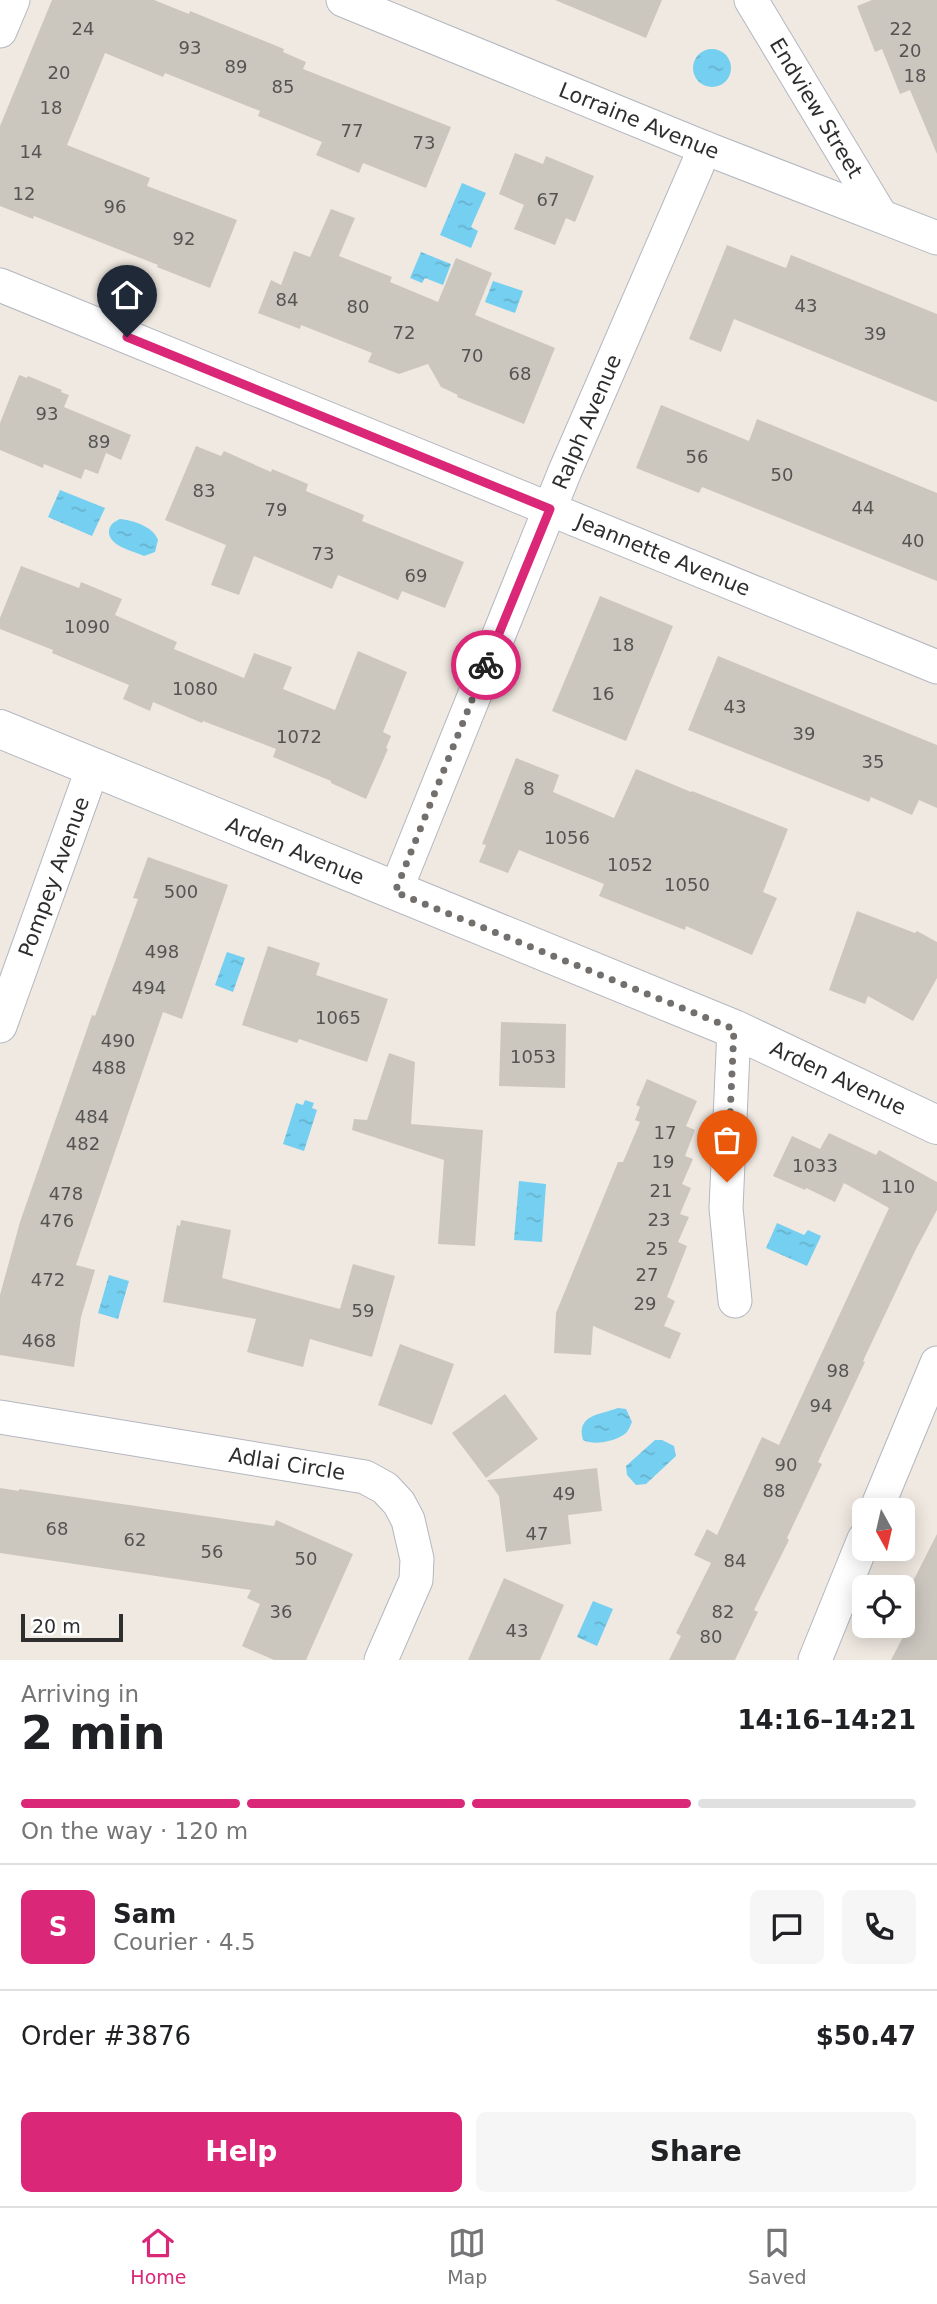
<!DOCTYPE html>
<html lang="en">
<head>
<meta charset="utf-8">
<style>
	:root { --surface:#fff; --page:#f6f6f6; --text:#202124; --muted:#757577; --line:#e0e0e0; --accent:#db2777 }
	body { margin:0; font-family:"DejaVu Sans",sans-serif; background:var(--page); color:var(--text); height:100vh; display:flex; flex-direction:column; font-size:26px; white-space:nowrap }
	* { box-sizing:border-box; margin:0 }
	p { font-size:23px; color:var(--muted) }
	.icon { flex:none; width:38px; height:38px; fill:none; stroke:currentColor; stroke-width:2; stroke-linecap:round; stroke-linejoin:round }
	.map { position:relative; height:1660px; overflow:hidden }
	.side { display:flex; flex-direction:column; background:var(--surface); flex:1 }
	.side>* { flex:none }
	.needle { width:46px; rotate:172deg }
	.buttons { position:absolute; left:852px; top:1498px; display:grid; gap:14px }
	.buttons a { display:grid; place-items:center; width:63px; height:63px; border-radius:10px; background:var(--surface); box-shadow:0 4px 18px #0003; font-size:35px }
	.scale { position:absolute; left:21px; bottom:18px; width:102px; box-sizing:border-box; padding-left:7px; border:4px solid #2e2e2e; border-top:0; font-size:19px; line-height:24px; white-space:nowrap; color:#2e2e2e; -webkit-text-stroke:5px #fff; paint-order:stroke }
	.pin { position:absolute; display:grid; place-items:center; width:60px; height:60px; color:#fff; margin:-72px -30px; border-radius:50% 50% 50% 0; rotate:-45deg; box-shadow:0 0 7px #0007 }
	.pin .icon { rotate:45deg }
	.courier { position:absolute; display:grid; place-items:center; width:70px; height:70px; margin:-35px; border:5px solid #db2777; border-radius:50%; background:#fff; color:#222; box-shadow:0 2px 9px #0007 }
	.summary em { font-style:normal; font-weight:800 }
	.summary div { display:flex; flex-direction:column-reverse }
	.summary { display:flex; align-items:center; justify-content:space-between; height:119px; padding:0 21px }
	h1 { font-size:46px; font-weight:800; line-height:52px }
	.bar { display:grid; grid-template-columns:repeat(4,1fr); gap:10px 7px; align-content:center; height:84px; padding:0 21px }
	.bar i { height:9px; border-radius:5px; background:var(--line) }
	.bar .selected { background:var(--accent) }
	.bar p { grid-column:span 4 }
	.line { display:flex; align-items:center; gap:18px; padding:0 21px; border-top:2px solid var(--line) }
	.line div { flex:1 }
	.round { display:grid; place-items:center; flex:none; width:74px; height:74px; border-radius:10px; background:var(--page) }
	.primary-button { display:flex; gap:14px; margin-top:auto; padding:14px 21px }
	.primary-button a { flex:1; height:80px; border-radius:10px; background:var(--accent); color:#fff; font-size:28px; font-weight:800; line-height:80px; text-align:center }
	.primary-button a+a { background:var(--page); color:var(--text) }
	.dock { display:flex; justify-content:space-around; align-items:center; height:98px; border-top:2px solid var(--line); background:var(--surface); font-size:19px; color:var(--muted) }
	.dock a { display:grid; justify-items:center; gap:4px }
	.dock .selected { color:var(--accent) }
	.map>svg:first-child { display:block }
	.water { fill:url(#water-ripples) }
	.building { fill:#cbc7bf }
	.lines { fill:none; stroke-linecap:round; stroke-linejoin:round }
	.street-casing { stroke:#b4b7c1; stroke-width:35 }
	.secondary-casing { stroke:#b4b7c1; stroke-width:40 }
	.street { stroke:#fff; stroke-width:33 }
	.secondary { stroke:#fff; stroke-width:38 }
	.done { stroke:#726f6d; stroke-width:7; stroke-dasharray:0 12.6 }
	.route { stroke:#db2777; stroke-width:9 }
	.labels { text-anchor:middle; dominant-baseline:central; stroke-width:5; stroke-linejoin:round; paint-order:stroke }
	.number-label { font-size:18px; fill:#555452 }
	.street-label { font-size:21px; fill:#2e2e2e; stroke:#fff }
</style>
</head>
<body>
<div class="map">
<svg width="937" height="1660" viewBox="0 0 937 1660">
	<defs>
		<pattern id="water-ripples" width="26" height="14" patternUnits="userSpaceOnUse" patternTransform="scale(1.75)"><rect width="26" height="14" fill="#75cff0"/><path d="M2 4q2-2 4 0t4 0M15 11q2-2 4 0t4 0" fill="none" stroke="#66b2ce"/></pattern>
	</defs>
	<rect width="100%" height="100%" fill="#efe9e1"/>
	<g class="water">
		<circle cx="712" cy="68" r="19"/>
		<path d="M462 183 486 193 471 227 478 231 471 248 440 235Z"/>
		<path d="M421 252 451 264 443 285 425 278 422 283 410 278Z"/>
		<path d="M493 281 523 291 515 313 485 302Z"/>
		<path d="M60 490 105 508 92 536 48 517Z"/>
		<path d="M120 519C133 520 154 527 158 540L155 552 144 556C133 551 108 546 109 531 110 524 114 522 120 519Z"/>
		<path d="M227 952 245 958 233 992 215 985Z"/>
		<path d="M305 1100 314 1103 312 1108 317 1110 304 1151 283 1144 296 1103 303 1105Z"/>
		<path d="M519 1181 546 1184 542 1242 514 1240Z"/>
		<path d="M777 1223 804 1235 808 1230 821 1236 807 1266 766 1248Z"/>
		<path d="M109 1275 129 1281 118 1319 98 1313Z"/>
		<path d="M618 1408 626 1409 632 1422C630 1426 629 1430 626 1433 617 1441 594 1446 583 1440 576 1415 599 1415 618 1408Z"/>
		<path d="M655 1440H662L674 1446 676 1456 646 1484 636 1485 627 1475 626 1466Z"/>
		<path d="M593 1601 613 1609 597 1646 577 1637Z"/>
	</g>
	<g class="building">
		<path d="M52 0H154L189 14 190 11 284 49 283 52 306 62 303 69 451 127 426 188 363 163 359 173 316 155 322 142 258 116 260 111 165 73 163 77 105 53 67 145 150 178 147 186 237 220 210 288 157 267 158 265 34 216 33 219 0 206V126Z"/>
		<path d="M555 0H662L646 38Z"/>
		<path d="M872 0H937V154L910 90 900 94 882 49 875 52 857 6Z"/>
		<path d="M515 153 543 164 546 156 594 176 575 222 566 218 555 245 514 229 524 205 499 194Z"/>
		<path d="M331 209 355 218 339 256 392 277 390 282 438 302 456 258 492 273 475 315 555 348 524 424 457 397 458 395 441 387 428 364 399 374 368 362 372 353 301 325 300 329 258 313 271 280 281 285 294 251 310 257Z"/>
		<path d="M727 245 786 268 791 255 937 314V402L734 319 721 352 689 339Z"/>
		<path d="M19 375 27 378 28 376 62 390 61 392 69 395 64 407 131 435 121 460 106 453 98 474 85 469 81 479 44 464 43 468 0 450V423Z"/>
		<path d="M661 405 749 441 757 419 937 493V581L702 487 699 493 636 468Z"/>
		<path d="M196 446 221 456 224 451 271 472 272 469 308 484 306 491 364 515 362 521 464 562 445 608 402 591 398 600 338 575 332 589 254 556 239 595 211 585 226 545 165 520Z"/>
		<path d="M21 566 79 588 81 582 122 599 115 615 177 642 174 649 244 678 254 653 292 667 283 689 335 710 358 651 407 672 383 732 391 736 386 748 388 749 366 799 331 783V781L273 757 276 749 203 721 202 723 153 702 150 711 123 699 129 685 52 653 53 650 0 629V618Z"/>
		<path d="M600 596 673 626 626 741 552 711Z"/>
		<path d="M718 656 937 745V808L919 800 912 815 871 797 869 802 688 730Z"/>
		<path d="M516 758 559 775 553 792 614 818 636 769 691 792 692 791 788 829 763 892 777 898 752 955 686 926 685 930 599 896 604 884 519 850 508 873 479 862 486 845 482 844Z"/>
		<path d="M148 857 228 885 182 1019 163 1012 76 1265 95 1270 81 1317 74 1367 0 1355V1295L20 1222 92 1015 95 1016 138 899 133 898Z"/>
		<path d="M857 911 915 933 917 931 937 942V978L913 1021 868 996 865 1004 829 990Z"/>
		<path d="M268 946 320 963 316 975 388 999 367 1062 299 1039 297 1043 242 1025Z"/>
		<path d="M501 1022 566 1024 565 1088 499 1086Z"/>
		<path d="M389 1053 415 1062 411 1124 483 1130 475 1246 438 1244 444 1160 352 1130 354 1119 367 1120Z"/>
		<path d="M647 1079 697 1101 686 1126 695 1130 685 1156 693 1159 682 1184 691 1188 680 1214 689 1217 678 1242 687 1246 667 1297 675 1301 664 1326 681 1333 670 1359 593 1326 591 1355 554 1353 556 1313 618 1162H623L640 1122 635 1120 640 1107 636 1105Z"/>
		<path d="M829 1133 876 1155 879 1150 937 1182V1210L915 1251 863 1361 865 1362 818 1462 822 1464 787 1538 789 1540 754 1610 758 1612 735 1660H669L681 1636 676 1633 711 1563 694 1555 707 1529 717 1535 762 1437 779 1445 889 1208 844 1183 835 1202 806 1188 805 1190 773 1176 792 1136 820 1149Z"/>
		<path d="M181 1220 231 1230 222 1278 340 1309 353 1264 395 1276 372 1357 310 1339 303 1367 247 1352 256 1319 163 1302 177 1225 180 1226Z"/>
		<path d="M400 1344 454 1364 432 1425 378 1405Z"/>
		<path d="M505 1394 538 1439 486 1478 452 1433Z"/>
		<path d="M597 1468 602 1511 568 1515 571 1544 506 1552 499 1496 487 1480Z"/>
		<path d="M0 1488 19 1491V1489L274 1526 276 1520 353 1554 306 1660H274L242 1646 260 1604 247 1598 251 1590 0 1553Z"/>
		<path d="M937 1534V1660H891L903 1637V1601Z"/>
		<path d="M504 1578 564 1605 540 1660H468Z"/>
	</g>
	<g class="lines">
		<g class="street-casing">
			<g id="street">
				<path d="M343 0 705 148 937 238"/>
				<path d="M751 0 881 216"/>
				<path d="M0 31 13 0"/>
				<path d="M0 285 937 667"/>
				<path d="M395 892 565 471 705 148"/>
				<path d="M0 1026 93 767"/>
				<path d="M734 1029 726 1208 735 1301"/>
				<path d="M0 1417 365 1477 385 1488 399 1503 408 1520 417 1559 416 1580 381 1660"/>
				<path d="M876 1510 937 1363"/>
				<path d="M815 1660 864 1539"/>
			</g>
		</g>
		<g class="secondary-casing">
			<path id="secondary" d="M0 729 734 1029 937 1125"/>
		</g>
		<use href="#street" class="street"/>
		<use href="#secondary" class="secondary"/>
	</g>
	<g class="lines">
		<path class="done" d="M486 665 395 892 734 1029 727 1182"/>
		<path class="route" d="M127 337 550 509 486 665"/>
	</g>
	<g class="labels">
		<g class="number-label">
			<text x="83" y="28">24</text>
			<text x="901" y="28">22</text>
			<text x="190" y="47">93</text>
			<text x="910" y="50">20</text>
			<text x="236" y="66">89</text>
			<text x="59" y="72">20</text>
			<text x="915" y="75">18</text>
			<text x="283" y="86">85</text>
			<text x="51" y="107">18</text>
			<text x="352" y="130">77</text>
			<text x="424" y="142">73</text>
			<text x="31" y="151">14</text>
			<text x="24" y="193">12</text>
			<text x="548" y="199">67</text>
			<text x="115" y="206">96</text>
			<text x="184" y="238">92</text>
			<text x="287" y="299">84</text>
			<text x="806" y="305">43</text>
			<text x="358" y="306">80</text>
			<text x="404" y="332">72</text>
			<text x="875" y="333">39</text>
			<text x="472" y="355">70</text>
			<text x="520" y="373">68</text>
			<text x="47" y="413">93</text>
			<text x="99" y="441">89</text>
			<text x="697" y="456">56</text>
			<text x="782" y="474">50</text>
			<text x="204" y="490">83</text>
			<text x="863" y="507">44</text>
			<text x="276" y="509">79</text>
			<text x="913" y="540">40</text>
			<text x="323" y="553">73</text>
			<text x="416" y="575">69</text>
			<text x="87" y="626">1090</text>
			<text x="623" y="644">18</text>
			<text x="195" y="688">1080</text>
			<text x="603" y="693">16</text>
			<text x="735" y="706">43</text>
			<text x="804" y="733">39</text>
			<text x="299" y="736">1072</text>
			<text x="873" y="761">35</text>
			<text x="529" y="788">8</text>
			<text x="567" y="837">1056</text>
			<text x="630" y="864">1052</text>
			<text x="687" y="884">1050</text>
			<text x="181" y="891">500</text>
			<text x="162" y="951">498</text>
			<text x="149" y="987">494</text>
			<text x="338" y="1017">1065</text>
			<text x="118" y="1040">490</text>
			<text x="533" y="1056">1053</text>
			<text x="109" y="1067">488</text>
			<text x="92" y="1116">484</text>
			<text x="665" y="1132">17</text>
			<text x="83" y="1143">482</text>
			<text x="663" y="1161">19</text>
			<text x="815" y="1165">1033</text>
			<text x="898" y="1186">110</text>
			<text x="661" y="1190">21</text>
			<text x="66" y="1193">478</text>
			<text x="659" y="1219">23</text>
			<text x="57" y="1220">476</text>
			<text x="657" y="1248">25</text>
			<text x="647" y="1274">27</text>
			<text x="48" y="1279">472</text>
			<text x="645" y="1303">29</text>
			<text x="363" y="1310">59</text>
			<text x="39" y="1340">468</text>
			<text x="838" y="1370">98</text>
			<text x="821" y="1405">94</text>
			<text x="786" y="1464">90</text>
			<text x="774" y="1490">88</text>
			<text x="564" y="1493">49</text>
			<text x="57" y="1528">68</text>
			<text x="537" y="1533">47</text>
			<text x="135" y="1539">62</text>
			<text x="212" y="1551">56</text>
			<text x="306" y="1558">50</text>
			<text x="735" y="1560">84</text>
			<text x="281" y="1611">36</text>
			<text x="723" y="1611">82</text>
			<text x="517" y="1630">43</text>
			<text x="711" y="1636">80</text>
		</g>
		<g class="street-label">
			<text transform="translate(816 108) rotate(59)">Endview Street</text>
			<text transform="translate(639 121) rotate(22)">Lorraine Avenue</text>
			<text transform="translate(587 422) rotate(-67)">Ralph Avenue</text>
			<text transform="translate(663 555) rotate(22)">Jeannette Avenue</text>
			<text transform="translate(295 851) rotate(22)">Arden Avenue</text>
			<text transform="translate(54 877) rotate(-70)">Pompey Avenue</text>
			<text transform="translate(838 1078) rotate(25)">Arden Avenue</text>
			<text transform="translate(287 1464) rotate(9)">Adlai Circle</text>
		</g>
	</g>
</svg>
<div class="buttons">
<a><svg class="needle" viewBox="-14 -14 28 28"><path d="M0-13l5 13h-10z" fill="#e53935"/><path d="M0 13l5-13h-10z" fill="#757577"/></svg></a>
<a><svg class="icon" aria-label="locate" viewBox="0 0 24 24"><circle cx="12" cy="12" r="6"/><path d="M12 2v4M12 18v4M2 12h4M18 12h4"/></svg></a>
</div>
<div class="scale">20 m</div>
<div class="pin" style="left:727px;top:1182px;background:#ea580c"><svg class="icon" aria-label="bag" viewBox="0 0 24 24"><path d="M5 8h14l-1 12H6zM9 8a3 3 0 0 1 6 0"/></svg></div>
<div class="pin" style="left:127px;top:337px;background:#1f2937"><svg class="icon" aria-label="home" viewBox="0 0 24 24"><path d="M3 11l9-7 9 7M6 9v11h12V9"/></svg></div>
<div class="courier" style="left:486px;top:665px"><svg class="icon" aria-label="bike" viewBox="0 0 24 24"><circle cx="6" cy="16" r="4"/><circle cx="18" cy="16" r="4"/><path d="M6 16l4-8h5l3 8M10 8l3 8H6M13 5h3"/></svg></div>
</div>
<section class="side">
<div class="summary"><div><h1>2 min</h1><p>Arriving in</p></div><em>14:16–14:21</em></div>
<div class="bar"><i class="selected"></i><i class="selected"></i><i class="selected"></i><i></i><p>On the way · 120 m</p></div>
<div class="line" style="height:126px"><b class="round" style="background:var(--accent);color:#fff">S</b><div><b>Sam</b><p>Courier · 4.5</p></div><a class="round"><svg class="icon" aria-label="chat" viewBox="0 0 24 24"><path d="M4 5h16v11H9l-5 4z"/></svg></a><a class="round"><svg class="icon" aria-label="phone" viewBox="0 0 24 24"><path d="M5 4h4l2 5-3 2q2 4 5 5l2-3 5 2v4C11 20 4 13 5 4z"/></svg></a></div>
<div class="line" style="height:91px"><div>Order #3876</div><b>$50.47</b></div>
<div class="primary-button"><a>Help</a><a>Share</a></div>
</section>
<nav class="dock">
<a class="selected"><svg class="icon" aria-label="home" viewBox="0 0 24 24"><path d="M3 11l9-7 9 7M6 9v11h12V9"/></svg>Home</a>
<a><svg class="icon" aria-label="map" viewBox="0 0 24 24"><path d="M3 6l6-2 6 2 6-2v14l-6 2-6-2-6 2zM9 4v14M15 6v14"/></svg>Map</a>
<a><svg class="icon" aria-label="saved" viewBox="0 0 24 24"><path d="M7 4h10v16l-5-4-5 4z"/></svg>Saved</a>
</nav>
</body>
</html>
